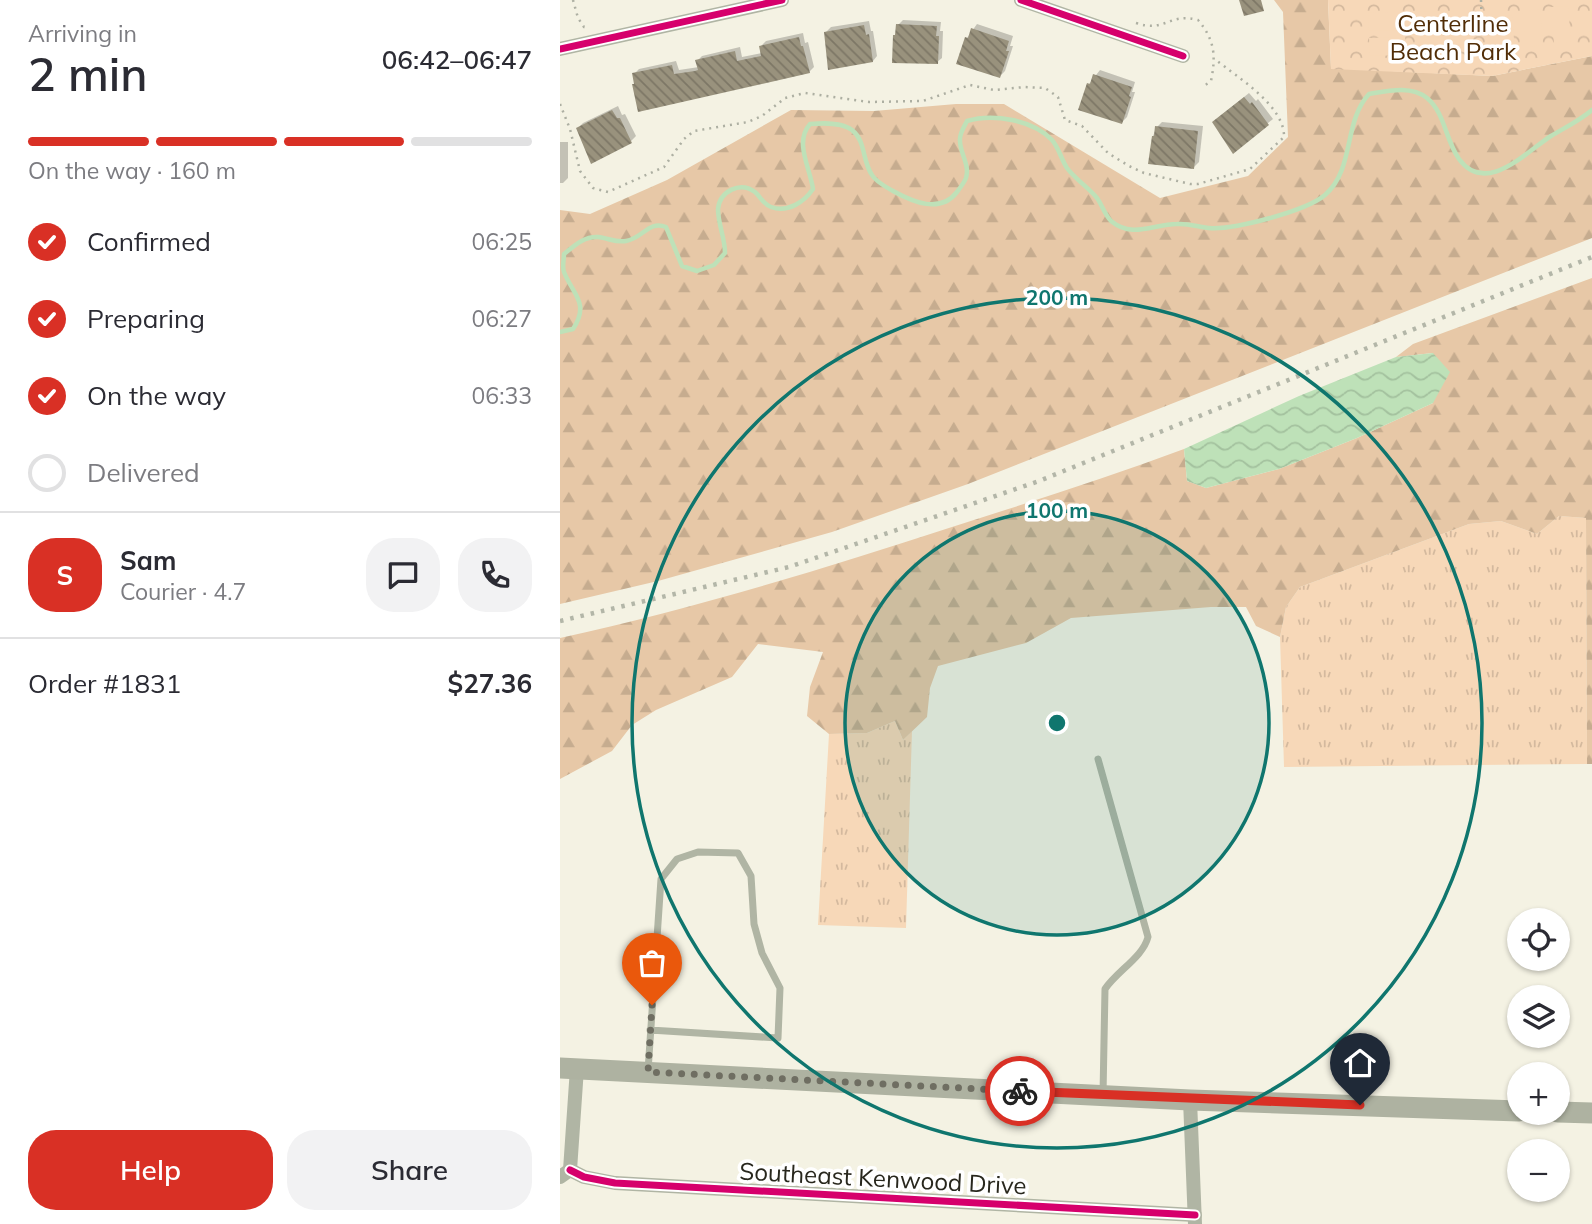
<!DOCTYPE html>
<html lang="en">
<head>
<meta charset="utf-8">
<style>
	:root { --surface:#fff; --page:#f2f2f3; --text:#2b2b33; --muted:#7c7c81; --line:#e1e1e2; --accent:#d93025 }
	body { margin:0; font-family:Mulish,sans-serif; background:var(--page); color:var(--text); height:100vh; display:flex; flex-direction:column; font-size:26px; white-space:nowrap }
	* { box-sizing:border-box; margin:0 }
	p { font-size:23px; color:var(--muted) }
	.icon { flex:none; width:38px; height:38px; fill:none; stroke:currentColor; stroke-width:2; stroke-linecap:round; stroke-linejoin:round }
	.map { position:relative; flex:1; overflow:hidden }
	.drawer { display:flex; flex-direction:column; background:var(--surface); width:560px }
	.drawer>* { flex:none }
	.controls { position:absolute; left:947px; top:908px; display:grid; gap:14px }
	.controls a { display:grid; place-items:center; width:63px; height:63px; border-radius:50%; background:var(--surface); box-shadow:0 2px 5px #0004; font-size:35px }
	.pin { position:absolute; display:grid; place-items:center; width:60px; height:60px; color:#fff; margin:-72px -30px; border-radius:50% 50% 50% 0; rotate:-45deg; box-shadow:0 0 7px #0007 }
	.pin .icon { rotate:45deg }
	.courier { position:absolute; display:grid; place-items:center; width:70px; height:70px; margin:-35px; border:5px solid #d93025; border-radius:50%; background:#fff; color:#222; box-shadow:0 2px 9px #0007 }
	.overview em { font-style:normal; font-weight:600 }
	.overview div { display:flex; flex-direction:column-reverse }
	.overview { display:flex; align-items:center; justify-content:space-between; height:119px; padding:0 28px }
	h1 { font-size:46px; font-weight:600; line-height:52px }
	.bar { display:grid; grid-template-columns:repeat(4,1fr); gap:10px 7px; align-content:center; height:84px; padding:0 28px }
	.bar i { height:9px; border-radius:5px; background:var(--line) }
	.bar .on { background:var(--accent) }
	.bar p { grid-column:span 4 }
	.line { display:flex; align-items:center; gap:18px; padding:0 28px; border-top:2px solid var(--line) }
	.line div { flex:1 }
	.round { display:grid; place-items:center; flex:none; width:74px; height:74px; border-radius:28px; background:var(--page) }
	ol { padding:0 28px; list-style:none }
	li { display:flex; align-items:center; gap:21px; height:77px }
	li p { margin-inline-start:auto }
	li .icon { padding:7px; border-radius:50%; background:var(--accent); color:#fff; stroke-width:4 }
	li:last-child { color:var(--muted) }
	li i { width:38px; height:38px; border:4px solid var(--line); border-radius:50% }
	.button { display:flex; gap:14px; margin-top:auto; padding:14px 28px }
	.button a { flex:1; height:80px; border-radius:28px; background:var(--accent); color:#fff; font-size:28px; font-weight:600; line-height:80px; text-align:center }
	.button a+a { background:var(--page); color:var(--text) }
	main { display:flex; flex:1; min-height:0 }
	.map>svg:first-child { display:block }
	.grass { fill:url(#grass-tufts) }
	.forest { fill:url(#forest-firs) }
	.park { fill:url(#park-crowns) }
	.garden { fill:#f7d8b8 }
	.water { fill:url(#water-waves) }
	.shadow { fill:#0003 }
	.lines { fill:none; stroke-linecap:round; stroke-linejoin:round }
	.stream { stroke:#bee1b8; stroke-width:4.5 }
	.building { fill:url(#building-back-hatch) }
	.path { stroke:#adafa2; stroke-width:2.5; stroke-dasharray:2 5; stroke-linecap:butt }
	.service { stroke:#b0b5a4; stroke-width:7 }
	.minor { stroke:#b0b5a4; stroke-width:14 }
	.secondary { stroke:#aeb2a1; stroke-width:21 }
	.rail { stroke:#b3b6a8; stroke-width:4.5; stroke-dasharray:3.5 7; stroke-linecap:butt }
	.cycleway-casing { stroke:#fff; stroke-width:11 }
	.cycleway { stroke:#d6006c; stroke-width:7 }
	.done { stroke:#6f6e62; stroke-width:7; stroke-dasharray:0 12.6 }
	.route { stroke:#d93025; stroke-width:9 }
	.ring { fill:none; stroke:#0f766e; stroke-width:3.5 }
	.labels { text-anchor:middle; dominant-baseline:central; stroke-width:7; stroke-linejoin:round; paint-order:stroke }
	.park-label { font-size:24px; fill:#512d07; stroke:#fff }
	.street-label { font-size:24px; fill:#28271d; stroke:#fff }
	.centre { fill:#0f766e; stroke:#fff; stroke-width:3.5 }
	.ring-label { font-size:21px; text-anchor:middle; font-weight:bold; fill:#0f766e; stroke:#fff; stroke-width:7; stroke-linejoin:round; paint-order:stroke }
</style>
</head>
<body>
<main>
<section class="drawer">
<div class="overview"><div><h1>2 min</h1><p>Arriving in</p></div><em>06:42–06:47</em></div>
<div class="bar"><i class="on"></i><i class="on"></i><i class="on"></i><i></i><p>On the way · 160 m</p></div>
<ol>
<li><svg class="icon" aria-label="check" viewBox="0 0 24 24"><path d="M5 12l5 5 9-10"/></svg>Confirmed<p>06:25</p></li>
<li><svg class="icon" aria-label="check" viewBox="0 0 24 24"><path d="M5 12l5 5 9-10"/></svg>Preparing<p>06:27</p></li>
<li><svg class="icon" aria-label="check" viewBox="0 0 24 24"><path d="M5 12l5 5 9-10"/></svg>On the way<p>06:33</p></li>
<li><i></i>Delivered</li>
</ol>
<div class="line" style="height:126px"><b class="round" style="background:var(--accent);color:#fff">S</b><div><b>Sam</b><p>Courier · 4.7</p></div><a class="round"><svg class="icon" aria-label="chat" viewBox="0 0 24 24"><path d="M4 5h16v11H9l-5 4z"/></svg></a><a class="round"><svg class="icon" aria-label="phone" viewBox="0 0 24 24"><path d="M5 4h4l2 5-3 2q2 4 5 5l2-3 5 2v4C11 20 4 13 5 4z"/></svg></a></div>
<div class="line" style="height:91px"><div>Order #1831</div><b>$27.36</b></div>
<div class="button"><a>Help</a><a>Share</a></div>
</section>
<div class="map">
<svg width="1032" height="1224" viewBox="0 0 1032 1224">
	<defs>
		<pattern id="grass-tufts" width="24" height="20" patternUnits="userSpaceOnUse" patternTransform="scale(1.75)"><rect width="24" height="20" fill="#f7d8b8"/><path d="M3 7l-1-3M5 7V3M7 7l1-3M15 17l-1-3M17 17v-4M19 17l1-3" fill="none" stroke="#d4b99e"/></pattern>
		<pattern id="forest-firs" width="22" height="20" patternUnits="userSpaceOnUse" patternTransform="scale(1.75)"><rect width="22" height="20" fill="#e7c8a7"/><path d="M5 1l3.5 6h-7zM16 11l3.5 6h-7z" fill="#c6ac8f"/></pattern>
		<pattern id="park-crowns" width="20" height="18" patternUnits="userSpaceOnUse" patternTransform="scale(1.75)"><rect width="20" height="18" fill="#f7d8b8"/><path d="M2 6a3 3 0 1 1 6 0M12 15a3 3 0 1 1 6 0" fill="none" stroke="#d4b99e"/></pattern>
		<pattern id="water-waves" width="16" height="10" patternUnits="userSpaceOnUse" patternTransform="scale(1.75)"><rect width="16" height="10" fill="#bee1b8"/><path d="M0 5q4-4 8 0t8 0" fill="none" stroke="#a3c19e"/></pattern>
		<pattern id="building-back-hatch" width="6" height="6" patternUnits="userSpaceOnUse" patternTransform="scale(1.75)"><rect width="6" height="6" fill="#99927d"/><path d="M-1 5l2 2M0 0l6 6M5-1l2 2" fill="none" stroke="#7d7766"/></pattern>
	</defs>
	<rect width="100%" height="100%" fill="#f4f2e3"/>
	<g class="grass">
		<path d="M999 516 1026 518 1027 764 724 767 720 637 726 607 740 587 909 524 941 521 977 534Z"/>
		<path d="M335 721 343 740 352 731 346 928 258 925 269 734 307 733Z"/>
	</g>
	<g class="forest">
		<path d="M714 0H768L771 68 932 76 1032 56V238L408 484 272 532 98 581 0 604V210L30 214 107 180 231 110 314 111 396 104H444L600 198 688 176 728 137 723 12Z"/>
		<path d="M1032 278V764H1027L1026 518 999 516 977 534 941 521 909 524 740 587 726 607 720 637 696 626 686 607H651L511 618 466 643 378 666 370 688 367 717 343 740 335 721 307 733 269 734 247 716 250 687 263 652 198 644 172 677 96 710 72 725 52 751 0 779V638C133 609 263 569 392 527 470 502 547 478 624 449L627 481 646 488 719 469 797 438 873 403V353L836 357 853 344Z"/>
	</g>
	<path class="park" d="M768 0H1032V56L932 76 771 69Z"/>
	<g class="garden">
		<path d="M1008 6 1011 42 994 43 990 7Z"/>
		<path d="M980 9 983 45 966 47 962 11Z"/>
		<path d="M894 11V29L858 30V12Z"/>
		<path d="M845 12V30L809 31 808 13Z"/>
		<path d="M952 15 955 51 938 52 934 16Z"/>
		<path d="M858 36H894L895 53 858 54Z"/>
		<path d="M845 37 846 55 810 56 809 38Z"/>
	</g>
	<path class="water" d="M873 353 890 372 873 403 797 438 719 469 646 488 627 481 624 449 739 396 836 357Z"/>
	<g class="shadow">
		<path d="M343 20 381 22 380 31H383L382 58 377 62 337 33 338 25Z"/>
		<path d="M309 21 311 31H313L317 56 313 61 266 32 271 27Z"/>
		<path d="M417 24 453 36 450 46H453L445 71 440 76 407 38Z"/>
		<path d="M243 33 245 43 248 42 254 67 249 72 76 83 74 74 79 69 116 61 119 70 139 67 137 61 142 56 180 47 182 57 202 53 201 46 206 41Z"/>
		<path d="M540 70 575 82 572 92H575L567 117 562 122 529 84Z"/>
		<path d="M689 93 696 101 698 99 713 119 674 151 659 117Z"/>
		<path d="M58 106 62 115 65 114 76 136 71 141 18 128 23 123Z"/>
		<path d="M602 122 643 126 639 162 634 167 593 136 597 127Z"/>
		<path d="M0 142H8V178L3 183H0Z"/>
	</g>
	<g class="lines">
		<path class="stream" d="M0 332 13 329C30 303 13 295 4 272 2 267 4 260 4 254 14 246 24 236 38 237 48 238 56 243 66 241 83 238 89 220 106 227L122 266 137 271 154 265 165 253C165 238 158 224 158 209 160 191 180 181 195 192 200 196 203 204 211 207 228 213 244 202 253 189 250 168 234 142 250 124 263 123 282 122 292 130 306 141 302 161 312 175 316 182 326 187 333 191 353 202 380 214 397 192 400 188 404 183 406 178 410 165 400 153 400 141 399 134 404 127 407 121 433 113 473 120 492 140 499 148 501 159 507 168 515 179 528 187 537 198 542 205 545 215 551 221 573 239 593 224 617 224 628 223 638 227 649 228 674 230 746 211 765 195 795 169 783 122 809 94 827 91 851 85 867 98 885 113 885 139 899 159 926 196 966 152 991 136 1006 127 1019 121 1032 110"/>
	</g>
	<g class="building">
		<path d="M679 0H701L704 11 684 16Z"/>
		<path d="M336 24 377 26 376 36H379L378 64 332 63 333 35H335Z"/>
		<path d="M304 25 306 35 309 34 313 62 268 70 264 32Z"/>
		<path d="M411 28 449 41 446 51H449L440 78 396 64 405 37 408 38Z"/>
		<path d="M239 37 241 46H243L250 73 78 112 72 84H74L72 73 112 65 114 74 135 71 138 70 135 60 175 51 177 61 201 56 199 46Z"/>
		<path d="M533 74 572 87 569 96 571 97 562 124 518 110 527 83 530 84Z"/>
		<path d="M684 97 690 104 692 102 709 125 673 154 652 122Z"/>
		<path d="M52 110 57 118H60L72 143 31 164 16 128Z"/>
		<path d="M595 126 638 131 634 169 588 164 592 136H594Z"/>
	</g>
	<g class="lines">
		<g class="path">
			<path d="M13 0 18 18 24 27H27"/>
			<path d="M921 0 922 30"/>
			<path d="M576 23C606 33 609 12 638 20 655 40 656 56 651 81L644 86"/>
			<path d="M0 104 10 129 20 171 33 188 48 192 104 167 124 139 134 131 188 122 202 116 225 98 245 93 309 102 363 101 410 85 434 90 465 87 485 88 498 97 505 120 522 126 548 153 569 166 584 173 630 184H638L690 169 724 137C725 106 677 77 656 60"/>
		</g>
		<g class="service">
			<path d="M538 759 588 937C583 957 557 971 545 989L543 1095"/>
			<path d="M88 1071 101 879 117 859 138 852 178 853 191 876 194 924 202 953 220 988 218 1038 90 1030"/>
		</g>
		<g class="minor">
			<path d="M461 0 623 56"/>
			<path d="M0 49 222 0"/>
			<path d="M630 1100 635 1224"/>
			<path d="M10 1170 24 1177 55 1183 635 1215"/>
			<path d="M0 1177 10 1170 17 1068"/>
		</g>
		<g class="secondary">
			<path d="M0 1068 630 1100 959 1111"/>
			<path d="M998 1112 1032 1113"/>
		</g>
		<path class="rail" d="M0 621 229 567 479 481 1032 257"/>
		<g class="cycleway-casing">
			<g id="cycleway">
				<path d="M461 0 623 56"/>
				<path d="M0 49 222 0"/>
				<path d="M10 1170 24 1177 55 1183 635 1215"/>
			</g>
		</g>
		<use href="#cycleway" class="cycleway"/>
	</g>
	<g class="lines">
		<path class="done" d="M92 1005 88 1072 460 1091"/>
		<path class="route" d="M460 1091 800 1105"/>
	</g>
	<circle cx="497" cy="723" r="212" fill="#0f766e" fill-opacity=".12"/>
	<g class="ring">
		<circle cx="497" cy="723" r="212"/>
		<circle cx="497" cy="723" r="425"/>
	</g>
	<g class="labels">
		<g class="park-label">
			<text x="893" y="23">Centerline<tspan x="893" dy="28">Beach Park</tspan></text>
		</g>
		<g class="street-label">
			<text transform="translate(323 1178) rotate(3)">Southeast Kenwood Drive</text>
		</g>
	</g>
	<circle cx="497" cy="723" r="10" class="centre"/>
	<g class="ring-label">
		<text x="497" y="305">200 m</text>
		<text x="497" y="518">100 m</text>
	</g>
</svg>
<div class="controls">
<a><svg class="icon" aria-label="locate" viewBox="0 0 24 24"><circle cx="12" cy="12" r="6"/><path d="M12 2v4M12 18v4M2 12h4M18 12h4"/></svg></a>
<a><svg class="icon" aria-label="layers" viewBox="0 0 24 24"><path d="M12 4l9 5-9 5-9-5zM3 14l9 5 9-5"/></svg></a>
<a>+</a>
<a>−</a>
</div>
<div class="pin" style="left:92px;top:1005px;background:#ea580c"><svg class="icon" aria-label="bag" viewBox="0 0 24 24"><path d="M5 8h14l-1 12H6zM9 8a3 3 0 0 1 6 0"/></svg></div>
<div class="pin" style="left:800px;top:1105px;background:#1f2937"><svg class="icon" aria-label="home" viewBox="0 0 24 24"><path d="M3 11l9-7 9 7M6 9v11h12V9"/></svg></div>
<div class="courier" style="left:460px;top:1091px"><svg class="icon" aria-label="bike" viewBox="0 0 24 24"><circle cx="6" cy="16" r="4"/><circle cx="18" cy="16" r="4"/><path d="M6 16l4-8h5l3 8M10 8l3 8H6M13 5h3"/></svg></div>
</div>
</main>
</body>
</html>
